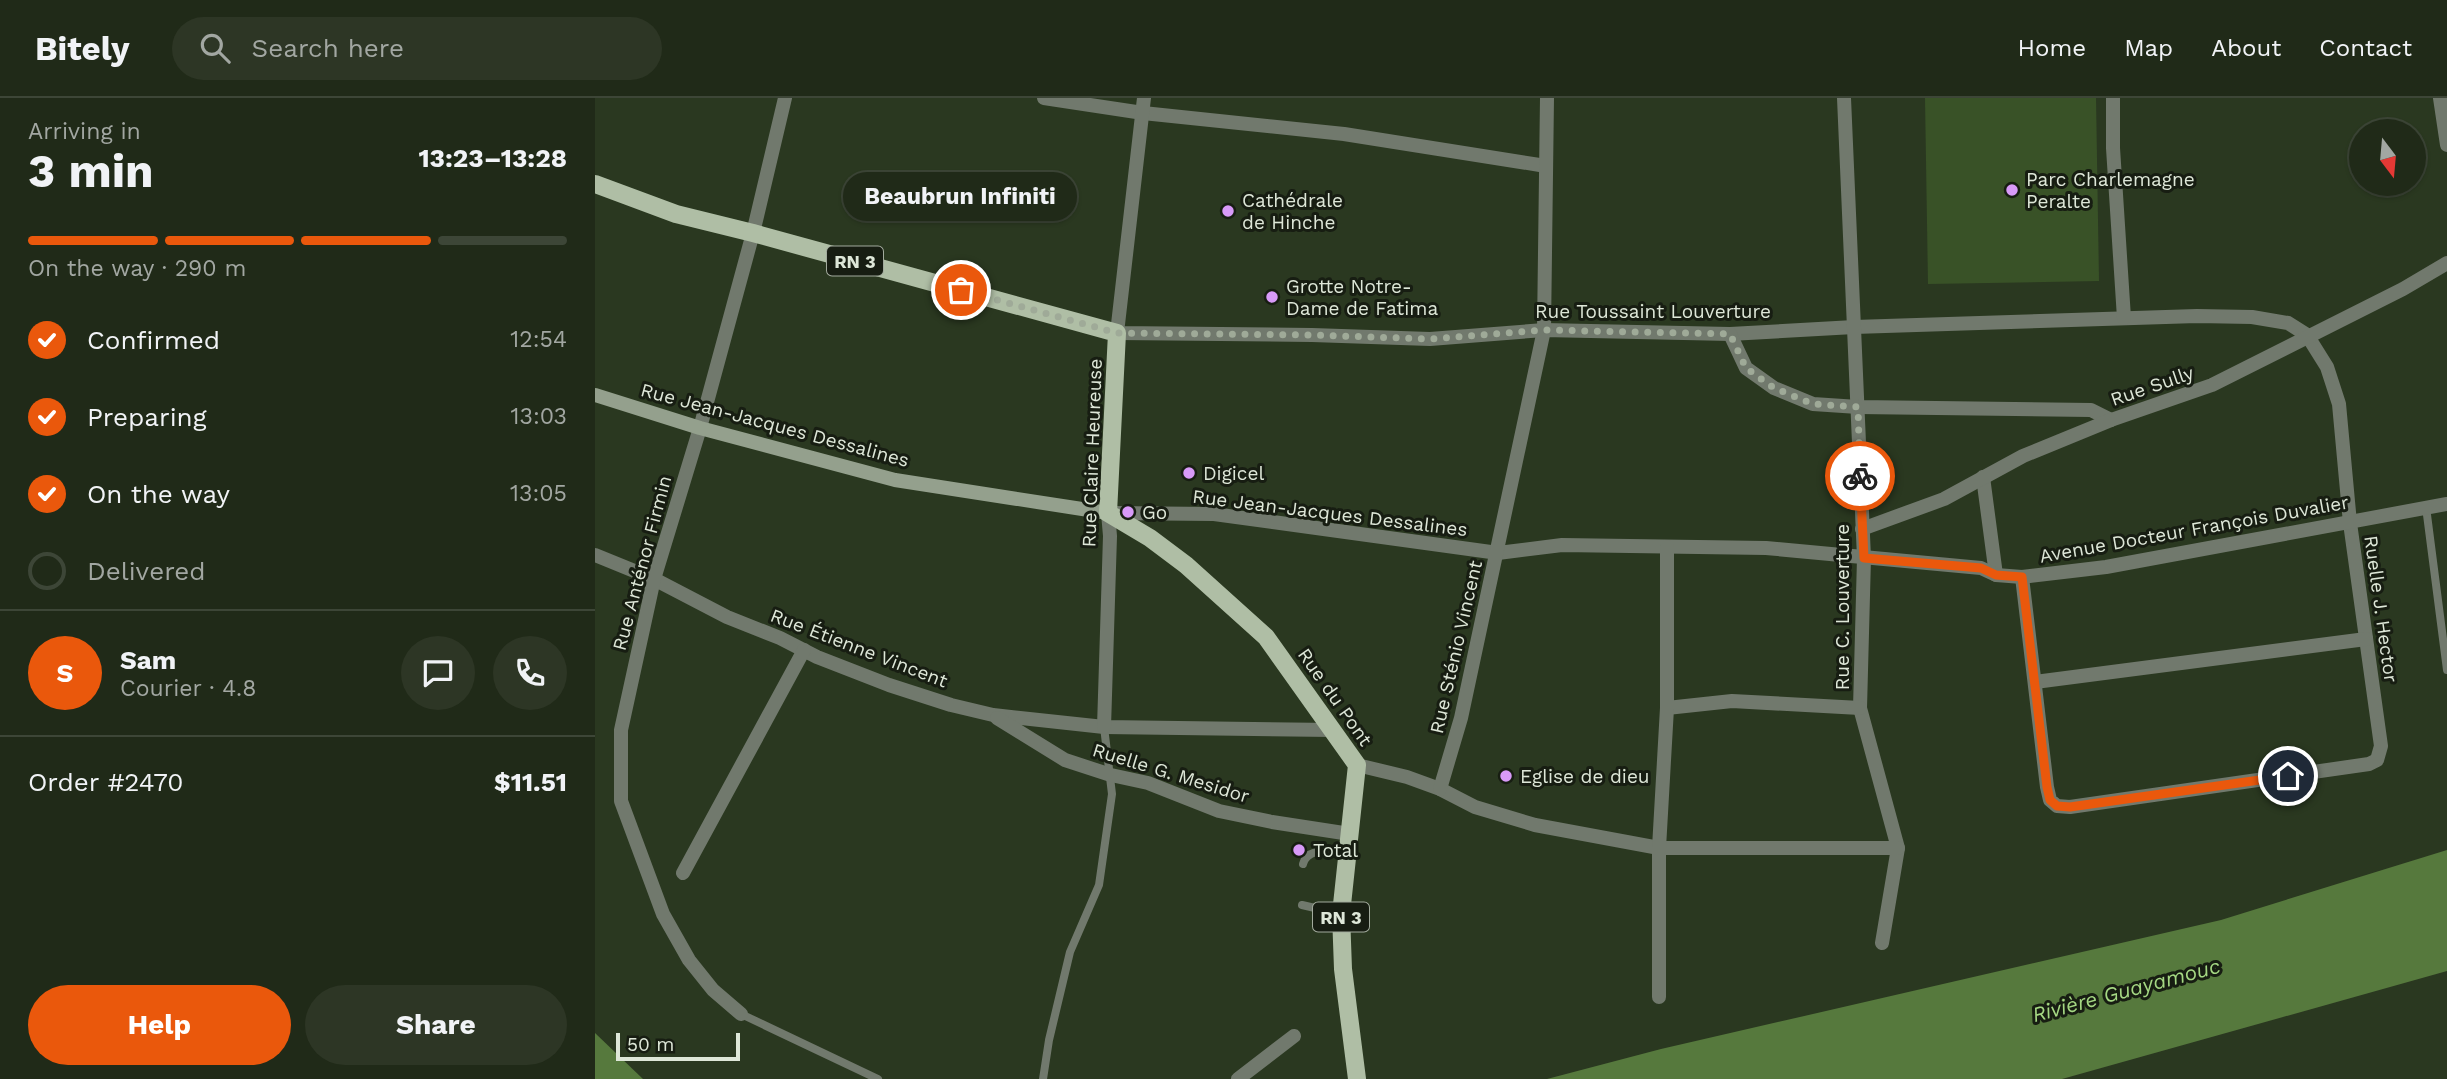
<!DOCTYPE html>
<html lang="en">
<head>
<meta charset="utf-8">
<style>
	:root { --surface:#202a18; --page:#2d3625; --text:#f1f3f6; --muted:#a2a7a2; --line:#3d4637; --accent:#ea580c }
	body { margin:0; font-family:"Work Sans",sans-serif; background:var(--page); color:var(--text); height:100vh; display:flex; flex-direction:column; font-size:26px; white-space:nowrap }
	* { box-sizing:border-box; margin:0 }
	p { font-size:23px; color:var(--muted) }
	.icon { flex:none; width:38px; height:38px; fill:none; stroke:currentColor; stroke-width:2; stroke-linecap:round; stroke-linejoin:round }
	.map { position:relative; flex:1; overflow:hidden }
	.sheet { display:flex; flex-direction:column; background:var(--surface); width:595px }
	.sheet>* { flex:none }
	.needle { width:46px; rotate:164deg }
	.tools { position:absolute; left:1754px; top:21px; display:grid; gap:14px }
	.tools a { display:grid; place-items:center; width:77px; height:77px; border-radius:50%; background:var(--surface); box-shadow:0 2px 5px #0004,0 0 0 2px var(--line); font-size:35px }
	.scale { position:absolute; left:21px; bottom:18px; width:124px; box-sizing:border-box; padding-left:7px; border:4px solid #dee7d8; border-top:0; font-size:19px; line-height:24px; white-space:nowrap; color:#dee7d8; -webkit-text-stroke:5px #171d12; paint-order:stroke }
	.pin { position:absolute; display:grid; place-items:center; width:60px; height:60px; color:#fff; margin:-30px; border:4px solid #fff; border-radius:50%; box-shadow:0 2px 7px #0007 }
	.courier { position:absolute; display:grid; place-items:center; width:70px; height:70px; margin:-35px; border:5px solid #ea580c; border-radius:50%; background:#fff; color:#222; box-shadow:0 2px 9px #0007 }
	.bubble { position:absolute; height:49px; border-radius:24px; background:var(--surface); box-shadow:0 2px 5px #0004,0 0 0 2px var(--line); font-size:23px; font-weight:700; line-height:49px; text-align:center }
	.head em { font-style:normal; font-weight:700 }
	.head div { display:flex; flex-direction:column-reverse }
	.head { display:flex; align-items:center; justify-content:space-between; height:119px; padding:0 28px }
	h1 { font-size:46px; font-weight:700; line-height:52px }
	.bar { display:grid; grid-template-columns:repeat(4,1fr); gap:10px 7px; align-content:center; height:84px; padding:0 28px }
	.bar i { height:9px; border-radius:5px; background:var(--line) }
	.bar .current { background:var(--accent) }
	.bar p { grid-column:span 4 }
	.line { display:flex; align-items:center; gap:18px; padding:0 28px; border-top:2px solid var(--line) }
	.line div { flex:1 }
	.round { display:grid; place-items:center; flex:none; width:74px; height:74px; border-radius:37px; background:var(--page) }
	ol { padding:0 28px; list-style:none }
	li { display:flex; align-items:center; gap:21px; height:77px }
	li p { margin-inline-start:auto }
	li .icon { padding:7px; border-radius:50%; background:var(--accent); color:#fff; stroke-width:4 }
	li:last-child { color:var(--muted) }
	li i { width:38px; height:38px; border:4px solid var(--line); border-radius:50% }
	.cta { display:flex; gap:14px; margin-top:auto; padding:14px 28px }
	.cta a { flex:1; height:80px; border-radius:42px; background:var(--accent); color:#fff; font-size:28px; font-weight:700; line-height:80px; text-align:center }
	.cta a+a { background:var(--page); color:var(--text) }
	header { display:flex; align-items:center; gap:42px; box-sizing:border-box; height:98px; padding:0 35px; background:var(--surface); border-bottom:2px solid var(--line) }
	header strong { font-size:33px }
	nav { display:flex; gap:38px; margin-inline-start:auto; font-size:24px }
	.search { width:490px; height:63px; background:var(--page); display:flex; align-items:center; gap:18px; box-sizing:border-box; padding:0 24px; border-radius:38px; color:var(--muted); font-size:26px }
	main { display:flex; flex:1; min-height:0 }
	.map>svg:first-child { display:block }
	.green { fill:#395227 }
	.water { fill:#56793d }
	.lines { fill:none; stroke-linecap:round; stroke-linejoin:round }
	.lane { stroke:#71796d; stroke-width:8 }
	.street { stroke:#71796d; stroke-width:14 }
	.secondary { stroke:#94a08d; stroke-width:14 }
	.primary { stroke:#afbea5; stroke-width:18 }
	.done { stroke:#9faa98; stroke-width:7; stroke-dasharray:0 12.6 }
	.route { stroke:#ea580c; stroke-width:9 }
	.poi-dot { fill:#d89af8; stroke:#171d12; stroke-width:2.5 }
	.labels { text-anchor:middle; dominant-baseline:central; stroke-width:6; stroke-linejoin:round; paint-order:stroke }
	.shield { fill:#171d12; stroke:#a2aa9d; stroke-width:2 }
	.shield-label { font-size:18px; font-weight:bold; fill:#dee7d8 }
	.poi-label { font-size:19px; fill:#dee7d8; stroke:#171d12; text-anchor:start }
	.street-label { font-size:19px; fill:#dee7d8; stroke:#171d12 }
	.water-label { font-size:21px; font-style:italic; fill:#a5d883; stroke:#171d12 }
</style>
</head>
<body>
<header>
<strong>Bitely</strong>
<div class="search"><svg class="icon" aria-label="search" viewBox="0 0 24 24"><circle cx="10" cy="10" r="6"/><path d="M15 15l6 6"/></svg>Search here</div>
<nav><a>Home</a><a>Map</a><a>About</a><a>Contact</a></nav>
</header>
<main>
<section class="sheet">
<div class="head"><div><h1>3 min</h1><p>Arriving in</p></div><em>13:23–13:28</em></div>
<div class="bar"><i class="current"></i><i class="current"></i><i class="current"></i><i></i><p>On the way · 290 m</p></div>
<ol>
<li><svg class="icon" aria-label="check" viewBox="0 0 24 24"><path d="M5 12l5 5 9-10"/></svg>Confirmed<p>12:54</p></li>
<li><svg class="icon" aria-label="check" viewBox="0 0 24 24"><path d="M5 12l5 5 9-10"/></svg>Preparing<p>13:03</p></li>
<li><svg class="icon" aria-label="check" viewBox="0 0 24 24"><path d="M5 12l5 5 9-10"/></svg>On the way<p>13:05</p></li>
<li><i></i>Delivered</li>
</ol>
<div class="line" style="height:126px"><b class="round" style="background:var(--accent);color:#fff">S</b><div><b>Sam</b><p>Courier · 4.8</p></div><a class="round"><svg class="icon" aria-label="chat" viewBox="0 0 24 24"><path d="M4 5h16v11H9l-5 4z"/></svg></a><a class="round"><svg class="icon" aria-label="phone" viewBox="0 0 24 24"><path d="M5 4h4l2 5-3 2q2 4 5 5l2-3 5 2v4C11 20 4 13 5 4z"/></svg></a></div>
<div class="line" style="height:91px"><div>Order #2470</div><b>$11.51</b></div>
<div class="cta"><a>Help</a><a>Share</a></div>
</section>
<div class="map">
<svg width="1852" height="981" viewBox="0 0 1852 981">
	<rect width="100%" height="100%" fill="#2a3820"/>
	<path class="green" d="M1330 0H1501L1504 183 1333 186Z"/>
	<g class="water">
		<path d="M1852 752V873L1467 981H952L1066 951 1626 822Z"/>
		<path d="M0 935 48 981H0Z"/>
	</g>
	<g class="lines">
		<g class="lane">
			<path d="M1831 409 1852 572"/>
			<path d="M708 766C712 749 738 753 753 751"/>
			<path d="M707 807 746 816"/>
			<path d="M146 916 283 981"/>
			<path d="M448 981 454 942 475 854 504 787 517 696 509 629"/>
		</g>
		<g class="street">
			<path d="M449 0 548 15 749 36 951 68"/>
			<path d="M549 0 522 235 717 237 835 241 949 232 1135 236 1259 229 1602 218 1657 219 1693 225 1712 237 1732 269 1744 306 1755 425 1786 648 1782 662 1774 666 1475 709 1462 708 1455 702 1452 689 1427 479"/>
			<path d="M1249 0 1269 460 1265 610 1303 750 1287 845"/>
			<path d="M1518 0V50L1529 220"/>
			<path d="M1845 0 1852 47"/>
			<path d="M1135 236 1151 270 1179 290 1218 306 1263 309 1496 312 1516 322"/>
			<path d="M1388 379 1401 477"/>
			<path d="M1267 431 1349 401 1428 358 1516 322 1617 287 1808 191 1852 165"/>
			<path d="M0 457 59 481 132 519 185 540 222 559 294 587 356 607 398 617 509 629 738 632"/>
			<path d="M1440 584 1771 541"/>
			<path d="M1072 610 1137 603 1265 610"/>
			<path d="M402 620 470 662 516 677 553 685 624 713 677 724 755 736"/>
			<path d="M509 629 515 438 513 415 619 416 903 455 967 447 1171 450 1386 470 1401 477 1427 479 1511 469 1852 406"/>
			<path d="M762 667 812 679 845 691 880 709 940 727 1064 750H1303"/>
			<path d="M845 691 866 620 949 232 952 0"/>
			<path d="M88 775 209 552"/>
			<path d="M1064 899V750L1072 610V449"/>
			<path d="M146 916 118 892 94 862 68 816 26 703V632L59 481 105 330 158 135 190 0"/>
			<path d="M643 981 699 938"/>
		</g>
		<path class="secondary" d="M0 297 105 330 300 382 513 415"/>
		<path class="primary" d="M0 86 81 116 158 135 522 235 513 415 555 440 591 467 671 539 762 667 746 816 748 871 762 981"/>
	</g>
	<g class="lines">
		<path class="done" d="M366 192 522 235 717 237 835 241 949 232 1135 236 1151 270 1179 290 1218 306 1263 309 1265 378"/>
		<path class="route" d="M1265 378 1269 460 1386 470 1401 477 1427 479 1452 689 1455 702 1462 708 1475 709 1693 678"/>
	</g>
	<g class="poi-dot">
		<circle cx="1417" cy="92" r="7"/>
		<circle cx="633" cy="113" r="7"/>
		<circle cx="677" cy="199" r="7"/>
		<circle cx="594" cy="375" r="7"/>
		<circle cx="533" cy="414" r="7"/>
		<circle cx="911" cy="678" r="7"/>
		<circle cx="704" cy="752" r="7"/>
	</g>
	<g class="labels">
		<g class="shield">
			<rect x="232" y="148.5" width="56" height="29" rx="5"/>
			<rect x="718" y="804.5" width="56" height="29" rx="5"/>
		</g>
		<g class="shield-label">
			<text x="260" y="163">RN 3</text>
			<text x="746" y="819">RN 3</text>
		</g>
		<g class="poi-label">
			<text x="1431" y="81">Parc Charlemagne<tspan x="1431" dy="22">Peralte</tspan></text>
			<text x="647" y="102">Cathédrale<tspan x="647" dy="22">de Hinche</tspan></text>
			<text x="691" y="188">Grotte Notre-<tspan x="691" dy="22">Dame de Fatima</tspan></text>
			<text x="608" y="375">Digicel</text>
			<text x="547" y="414">Go</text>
			<text x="925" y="678">Eglise de dieu</text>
			<text x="718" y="752">Total</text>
		</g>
		<g class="street-label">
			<text x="1058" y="213">Rue Toussaint Louverture</text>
			<text transform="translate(1557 288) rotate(-19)">Rue Sully</text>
			<text transform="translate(180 327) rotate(15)">Rue Jean-Jacques Dessalines</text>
			<text transform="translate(497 355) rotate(-88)">Rue Claire Heureuse</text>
			<text transform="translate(735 415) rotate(7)">Rue Jean-Jacques Dessalines</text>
			<text transform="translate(1599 431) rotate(-10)">Avenue Docteur François Duvalier</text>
			<text transform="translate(47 465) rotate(-75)">Rue Anténor Firmin</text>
			<text transform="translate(1247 509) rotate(-90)">Rue C. Louverture</text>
			<text transform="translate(1786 511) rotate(82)">Ruelle J. Hector</text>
			<text transform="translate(861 549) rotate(-77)">Rue Sténio Vincent</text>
			<text transform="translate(264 550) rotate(21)">Rue Étienne Vincent</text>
			<text transform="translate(740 599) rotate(55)">Rue du Pont</text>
			<text transform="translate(576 675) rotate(17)">Ruelle G. Mesidor</text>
		</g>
		<g class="water-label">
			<text transform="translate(1531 892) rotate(-15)">Rivière Guayamouc</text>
		</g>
	</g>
</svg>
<div class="tools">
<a><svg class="needle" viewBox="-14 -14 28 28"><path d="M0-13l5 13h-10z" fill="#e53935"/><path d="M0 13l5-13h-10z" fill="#a2a7a2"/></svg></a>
</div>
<div class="scale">50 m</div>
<div class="pin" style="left:366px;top:192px;background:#ea580c"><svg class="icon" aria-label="bag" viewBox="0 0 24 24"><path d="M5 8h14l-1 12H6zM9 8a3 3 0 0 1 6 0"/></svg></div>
<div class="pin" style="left:1693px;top:678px;background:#1f2937"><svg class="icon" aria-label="home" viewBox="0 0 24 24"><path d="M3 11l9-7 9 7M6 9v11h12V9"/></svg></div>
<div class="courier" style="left:1265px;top:378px"><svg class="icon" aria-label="bike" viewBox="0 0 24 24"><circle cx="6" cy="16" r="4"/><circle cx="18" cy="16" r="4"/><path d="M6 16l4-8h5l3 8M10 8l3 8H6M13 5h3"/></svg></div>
<div class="bubble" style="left:248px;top:74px;width:234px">Beaubrun Infiniti</div>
</div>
</main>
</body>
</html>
